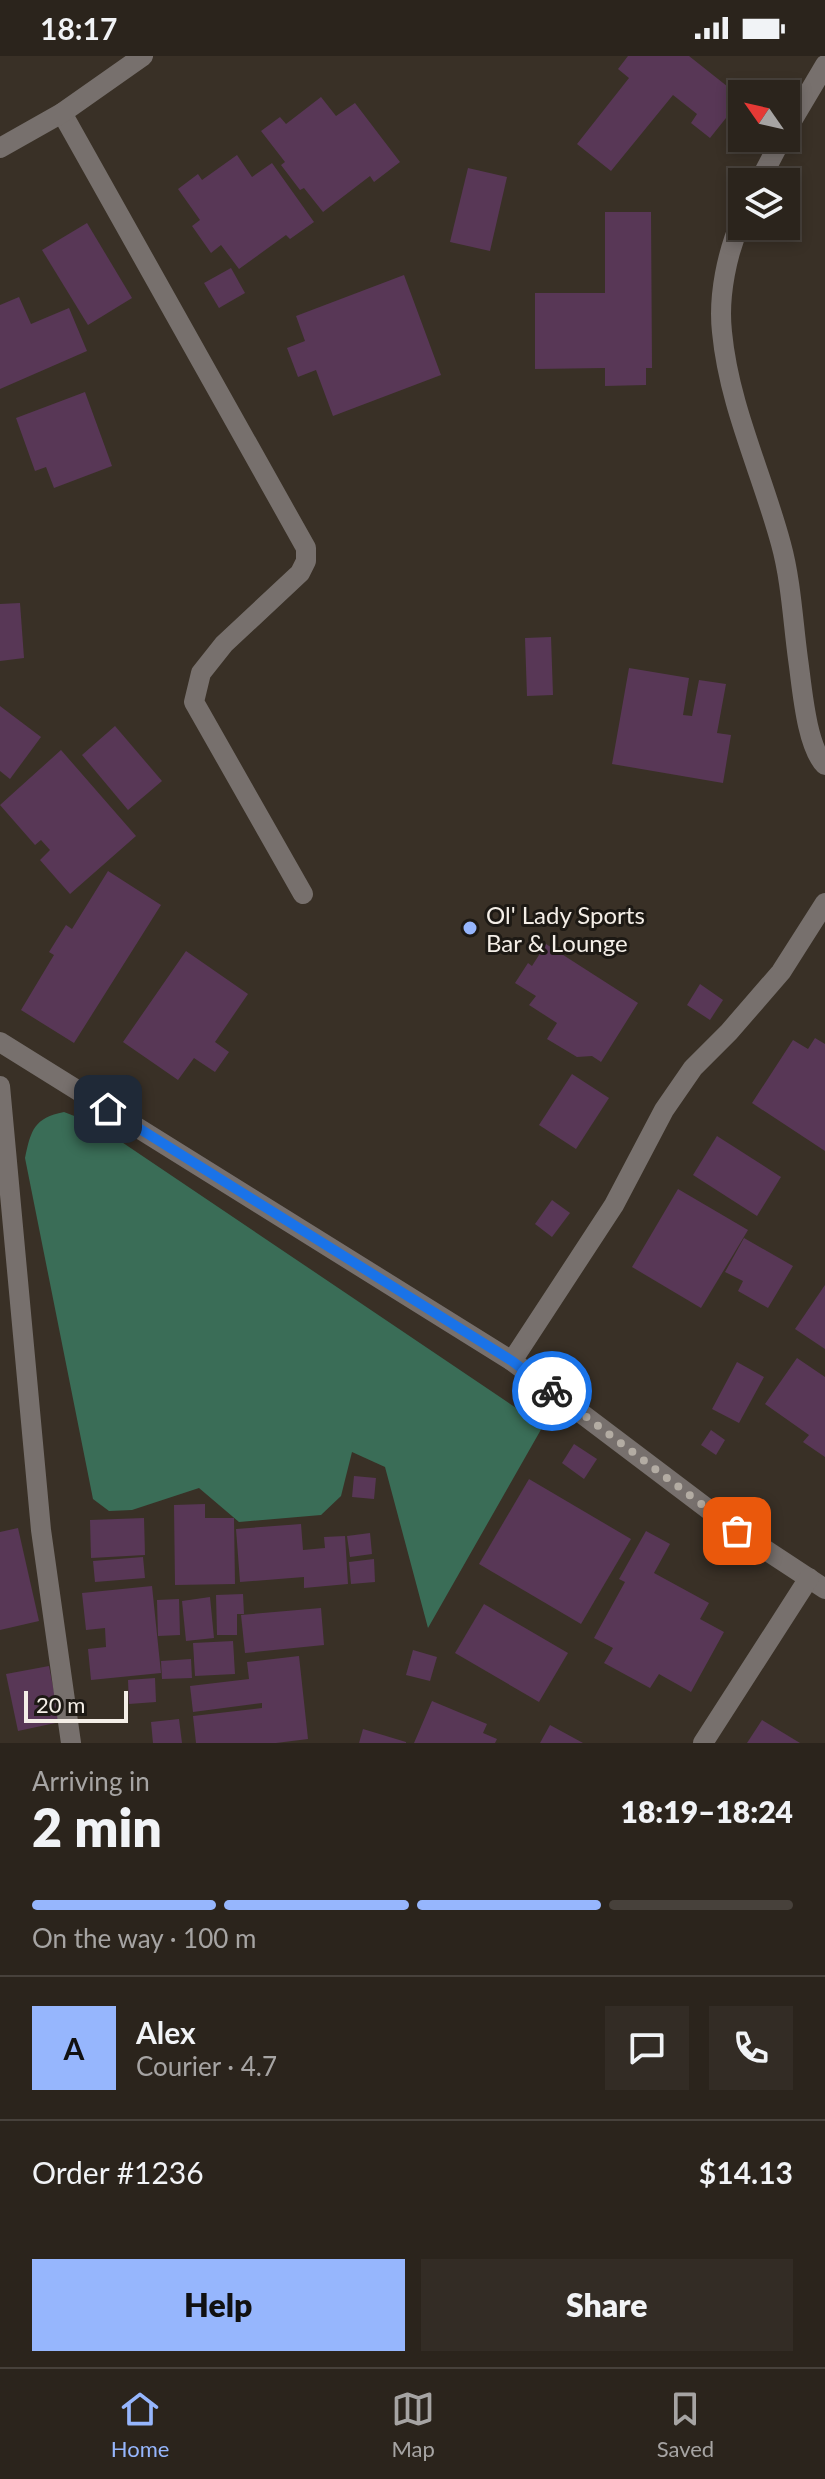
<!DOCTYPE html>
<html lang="en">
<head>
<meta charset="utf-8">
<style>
	:root { --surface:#2b241c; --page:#332c25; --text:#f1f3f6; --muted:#a6a4a3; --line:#47413b; --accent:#96b6fd }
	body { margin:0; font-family:Lato,sans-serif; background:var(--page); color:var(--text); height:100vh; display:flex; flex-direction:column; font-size:30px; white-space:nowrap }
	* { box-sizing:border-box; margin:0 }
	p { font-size:26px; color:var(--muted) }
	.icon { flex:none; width:44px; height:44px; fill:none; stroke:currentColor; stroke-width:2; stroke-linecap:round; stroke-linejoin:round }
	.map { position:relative; height:1687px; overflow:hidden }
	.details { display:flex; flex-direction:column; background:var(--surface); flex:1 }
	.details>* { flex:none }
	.needle { width:52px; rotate:304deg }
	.fabs { position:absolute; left:728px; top:24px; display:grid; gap:16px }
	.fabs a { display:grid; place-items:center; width:72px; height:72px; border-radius:0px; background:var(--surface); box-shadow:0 4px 12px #0003,0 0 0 2px var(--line); font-size:40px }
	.scale { position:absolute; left:24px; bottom:20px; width:104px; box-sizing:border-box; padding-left:8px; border:4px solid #f4eee7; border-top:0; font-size:22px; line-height:28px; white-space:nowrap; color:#f4eee7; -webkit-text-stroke:6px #1d1914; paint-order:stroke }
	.pin { position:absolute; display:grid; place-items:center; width:68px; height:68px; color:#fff; margin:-34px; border-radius:16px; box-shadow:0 4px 12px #0006 }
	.courier { position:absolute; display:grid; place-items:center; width:80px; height:80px; margin:-40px; border:6px solid #1a73e8; border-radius:50%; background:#fff; color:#222; box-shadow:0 2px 10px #0007 }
	.headline em { font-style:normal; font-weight:800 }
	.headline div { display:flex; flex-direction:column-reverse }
	.headline { display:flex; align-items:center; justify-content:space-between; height:136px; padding:0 32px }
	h1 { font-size:52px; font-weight:800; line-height:60px }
	.bar { display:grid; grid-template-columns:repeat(4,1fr); gap:12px 8px; align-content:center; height:96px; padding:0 32px }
	.bar i { height:10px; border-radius:6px; background:var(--line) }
	.bar .active { background:var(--accent) }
	.bar p { grid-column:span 4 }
	.line { display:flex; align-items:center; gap:20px; padding:0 32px; border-top:2px solid var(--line) }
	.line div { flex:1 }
	.round { display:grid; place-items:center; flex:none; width:84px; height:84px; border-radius:0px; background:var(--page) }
	.button { display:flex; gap:16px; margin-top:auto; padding:16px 32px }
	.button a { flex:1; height:92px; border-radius:0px; background:var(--accent); color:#111; font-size:32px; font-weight:800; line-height:92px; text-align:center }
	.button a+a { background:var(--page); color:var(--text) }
	.status { display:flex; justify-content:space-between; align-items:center; height:56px; padding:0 40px; background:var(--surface); direction:ltr }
	.status svg { height:22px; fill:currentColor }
	.menu { display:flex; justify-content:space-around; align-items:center; height:112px; border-top:2px solid var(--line); background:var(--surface); font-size:22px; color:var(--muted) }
	.menu a { display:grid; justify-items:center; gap:4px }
	.menu .active { color:var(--accent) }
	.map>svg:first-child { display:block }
	.forest { fill:#3a6d57 }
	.building { fill:#583756 }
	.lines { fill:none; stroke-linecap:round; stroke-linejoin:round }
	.minor { stroke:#77706d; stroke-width:20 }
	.done { stroke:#b3aca3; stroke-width:8; stroke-dasharray:0 14.4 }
	.route { stroke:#1a73e8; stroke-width:10 }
	.poi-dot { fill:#96b6fd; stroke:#1d1914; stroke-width:3 }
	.labels { text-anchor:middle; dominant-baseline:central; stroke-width:6; stroke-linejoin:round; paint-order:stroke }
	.poi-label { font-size:24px; fill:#f4eee7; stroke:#1d1914; text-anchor:start }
</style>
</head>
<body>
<div class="status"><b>18:17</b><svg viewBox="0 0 49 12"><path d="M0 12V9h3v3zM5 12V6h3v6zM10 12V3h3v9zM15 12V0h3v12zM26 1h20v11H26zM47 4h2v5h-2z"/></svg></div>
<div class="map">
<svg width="825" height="1687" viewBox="0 0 825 1687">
	<rect width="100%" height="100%" fill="#393026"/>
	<path class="forest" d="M64 1056 95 1068 543 1370 428 1572 385 1411 352 1396 341 1440 321 1459 239 1466 199 1432 132 1454 109 1455 93 1443 25 1102C31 1074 34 1062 64 1056Z"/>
	<g class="building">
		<path d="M628 0H689L742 42 710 82 691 67 697 58 673 39 611 115 577 88 629 22 618 13Z"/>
		<path d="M321 41 336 60 355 47 400 106 374 126 370 120 323 156 304 132 300 134 281 109 285 106 261 75 280 61 286 68Z"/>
		<path d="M237 99 252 121 272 107 314 166 290 183 286 179 239 213 221 189 211 197 192 170 200 164 178 133 198 118 202 124Z"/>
		<path d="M468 112 507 121 490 195 450 186Z"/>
		<path d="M605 156H651L652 312H646V329L605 330V312L535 313V237H605Z"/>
		<path d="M87 167 132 242 88 269 42 194Z"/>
		<path d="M231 212 245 237 219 252 204 227Z"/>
		<path d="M404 219 441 319 333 360 316 314 298 321 287 292 305 285 296 260Z"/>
		<path d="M19 241 31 268 69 252 87 295 0 333V249Z"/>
		<path d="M85 336 112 410 54 432 46 411 35 415 16 362Z"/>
		<path d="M20 547 24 602 0 605V548Z"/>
		<path d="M551 581 553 639 527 640 525 582Z"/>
		<path d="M629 612 689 622 683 659 692 660 699 624 726 628 717 677 731 679 723 727 612 708Z"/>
		<path d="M0 650 41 681 10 723 0 715Z"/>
		<path d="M115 670 162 725 128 754 82 699Z"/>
		<path d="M61 694 136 780 70 838 40 804 50 794 41 784 35 789 0 749Z"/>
		<path d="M108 815 161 849 74 987 21 954 54 899 49 896 66 869 72 873Z"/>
		<path d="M546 888 638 947 601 1006 592 1000 577 1001 547 983 557 967 529 949 536 940 515 927 528 907 532 910Z"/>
		<path d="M186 895 248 938 215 986 229 996 215 1016 194 1002 178 1024 123 986Z"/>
		<path d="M700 928 723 944 710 964 687 949Z"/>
		<path d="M815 982 825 988V1095L752 1047 793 984 808 993Z"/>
		<path d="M572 1018 609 1042 576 1093 539 1069Z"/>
		<path d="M717 1080 781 1121 757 1160 693 1119Z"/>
		<path d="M678 1133 748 1174 701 1252 632 1211Z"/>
		<path d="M552 1144 570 1157 552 1181 535 1168Z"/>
		<path d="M744 1182 793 1210 768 1252 738 1235 743 1225 725 1216Z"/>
		<path d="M825 1229V1293L795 1273Z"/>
		<path d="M797 1302 825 1321V1401L803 1386 809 1379 765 1348Z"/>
		<path d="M737 1306 764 1321 739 1367 712 1353Z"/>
		<path d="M711 1374 725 1384 716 1399 701 1389Z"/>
		<path d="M574 1388 597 1403 584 1423 562 1407Z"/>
		<path d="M354 1420 376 1422 374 1443 352 1441Z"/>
		<path d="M529 1423 631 1483 581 1568 479 1508Z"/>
		<path d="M205 1448V1462H234L235 1528 175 1529 174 1449Z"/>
		<path d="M144 1462 145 1499 91 1502 90 1464Z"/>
		<path d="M301 1468 303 1494 325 1492 324 1481 345 1480 348 1528 304 1532V1521L240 1526 236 1473Z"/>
		<path d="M18 1472 39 1565 0 1574V1476Z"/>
		<path d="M646 1475 670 1488 654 1517 709 1547 700 1563 724 1576 691 1636 659 1618 650 1632 604 1607 613 1592 594 1582 625 1526 619 1523Z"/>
		<path d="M370 1477 372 1498 350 1501 347 1480Z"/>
		<path d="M143 1501 145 1522 95 1526 93 1505Z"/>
		<path d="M374 1503 375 1526 351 1528 349 1506Z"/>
		<path d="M152 1530 161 1617 91 1624 88 1593 106 1591 105 1572 86 1574 82 1537Z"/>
		<path d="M243 1538 244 1558H237V1579H217L216 1539Z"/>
		<path d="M210 1541 214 1582 186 1585 182 1545Z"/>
		<path d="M179 1543 180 1579 158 1580 157 1544Z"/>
		<path d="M484 1548 568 1597 539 1646 455 1597Z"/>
		<path d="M321 1552 324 1589 245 1597 241 1559Z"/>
		<path d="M233 1585 235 1618 195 1620 193 1587Z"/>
		<path d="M413 1594 437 1601 430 1625 406 1619Z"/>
		<path d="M299 1600 308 1683 276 1687H196L193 1660 262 1652V1647L193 1656 190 1630 249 1623 247 1606Z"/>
		<path d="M191 1603 192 1622 162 1623 161 1605Z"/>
		<path d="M49 1610 60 1666 18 1675 6 1618Z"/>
		<path d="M155 1622 156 1646 129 1648 128 1624Z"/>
		<path d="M432 1645 487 1668 483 1677 497 1683 495 1687H414Z"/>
		<path d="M179 1663 182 1687H153L151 1666Z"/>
		<path d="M762 1664 800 1687H747Z"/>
		<path d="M550 1669 583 1687H540Z"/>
		<path d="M363 1673 406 1686V1687H359Z"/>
	</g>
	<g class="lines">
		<g class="minor">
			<path d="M62 57 306 492V505L300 517 224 588 201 617 194 646 303 838"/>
			<path d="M786 75 825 9"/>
			<path d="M0 92 62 57 143 0"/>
			<path d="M759 126 782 82"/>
			<path d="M742 163C727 196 718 240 722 276 729 350 762 417 781 488 791 524 793 566 798 603 802 630 806 690 825 709"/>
			<path d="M0 986 512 1305 737 1475 825 1533"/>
			<path d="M0 1030 41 1474 71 1687"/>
			<path d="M512 1305 614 1149 664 1054 693 1012 729 976 781 916 825 847"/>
			<path d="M703 1687 809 1522"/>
		</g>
	</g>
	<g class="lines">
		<path class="done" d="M552 1335 737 1475"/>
		<path class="route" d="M108 1053 512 1305 552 1335"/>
	</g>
	<circle class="poi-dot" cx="470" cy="872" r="8"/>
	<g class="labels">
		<g class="poi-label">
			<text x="486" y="858">Ol' Lady Sports<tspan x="486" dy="28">Bar &amp; Lounge</tspan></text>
		</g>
	</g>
</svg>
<div class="fabs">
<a><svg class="needle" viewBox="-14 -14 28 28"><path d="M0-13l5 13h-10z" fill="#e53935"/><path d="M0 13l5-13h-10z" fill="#a6a4a3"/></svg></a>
<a><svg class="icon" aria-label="layers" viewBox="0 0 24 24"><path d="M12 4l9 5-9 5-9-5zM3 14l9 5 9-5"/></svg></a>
</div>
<div class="scale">20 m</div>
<div class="pin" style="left:737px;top:1475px;background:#ea580c"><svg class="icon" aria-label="bag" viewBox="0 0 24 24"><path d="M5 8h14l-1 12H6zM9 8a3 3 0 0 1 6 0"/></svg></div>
<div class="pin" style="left:108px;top:1053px;background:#1f2937"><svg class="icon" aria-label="home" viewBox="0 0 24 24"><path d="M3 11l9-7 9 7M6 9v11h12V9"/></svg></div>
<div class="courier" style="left:552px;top:1335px"><svg class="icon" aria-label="bike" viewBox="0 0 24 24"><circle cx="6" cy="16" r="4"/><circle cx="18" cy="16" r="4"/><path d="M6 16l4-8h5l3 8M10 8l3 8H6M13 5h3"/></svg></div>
</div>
<section class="details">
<div class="headline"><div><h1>2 min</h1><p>Arriving in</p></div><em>18:19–18:24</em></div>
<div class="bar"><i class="active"></i><i class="active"></i><i class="active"></i><i></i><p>On the way · 100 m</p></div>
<div class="line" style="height:144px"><b class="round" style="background:var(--accent);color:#111">A</b><div><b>Alex</b><p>Courier · 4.7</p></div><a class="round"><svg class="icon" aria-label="chat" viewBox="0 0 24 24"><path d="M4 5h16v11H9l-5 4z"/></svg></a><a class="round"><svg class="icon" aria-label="phone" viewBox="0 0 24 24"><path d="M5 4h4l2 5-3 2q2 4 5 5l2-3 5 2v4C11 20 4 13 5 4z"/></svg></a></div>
<div class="line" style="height:104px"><div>Order #1236</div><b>$14.13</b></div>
<div class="button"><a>Help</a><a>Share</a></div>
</section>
<nav class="menu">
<a class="active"><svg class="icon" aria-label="home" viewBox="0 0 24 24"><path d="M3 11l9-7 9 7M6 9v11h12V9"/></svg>Home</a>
<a><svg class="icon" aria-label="map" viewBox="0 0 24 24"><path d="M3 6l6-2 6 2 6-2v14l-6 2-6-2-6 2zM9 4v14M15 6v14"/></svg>Map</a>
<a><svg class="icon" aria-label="saved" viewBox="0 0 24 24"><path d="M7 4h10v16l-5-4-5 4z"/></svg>Saved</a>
</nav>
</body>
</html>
